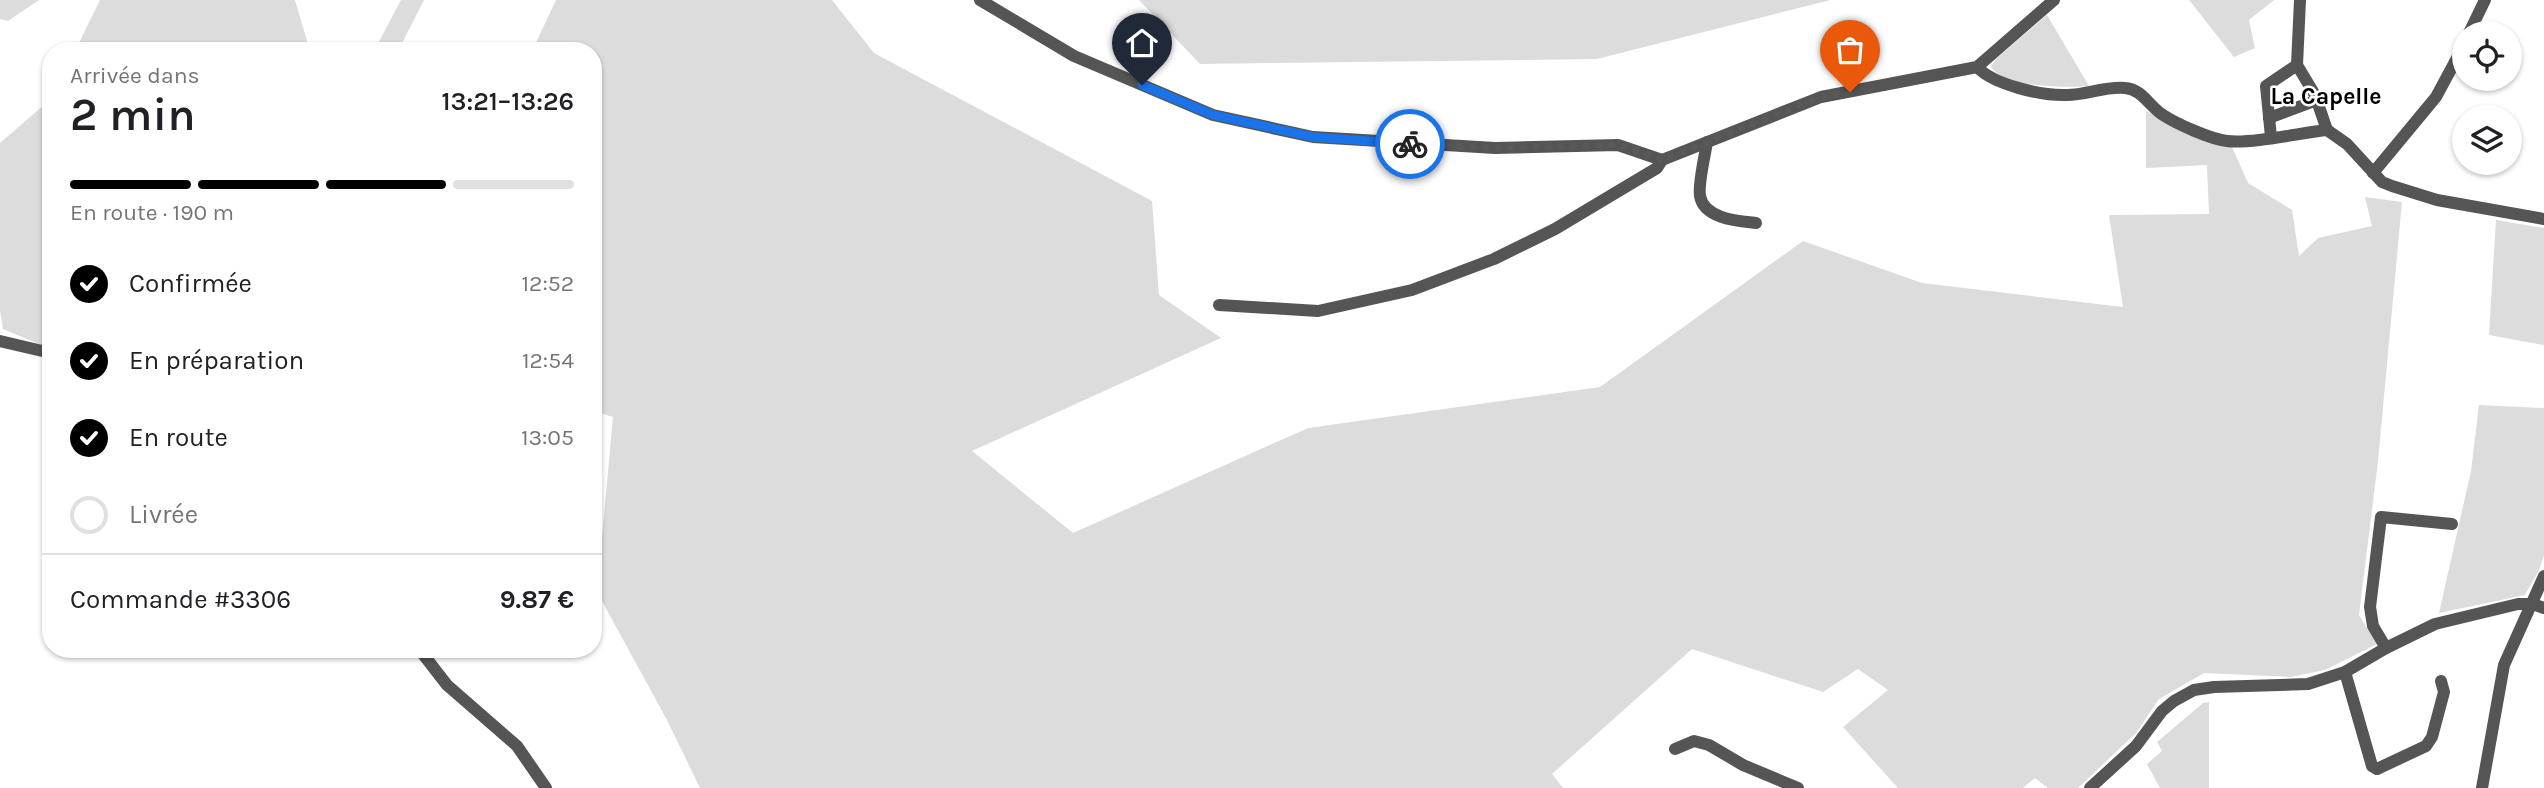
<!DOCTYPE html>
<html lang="fr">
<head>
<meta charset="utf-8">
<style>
	:root { --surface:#fff; --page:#f2f2f2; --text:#202124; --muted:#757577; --line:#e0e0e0; --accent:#000 }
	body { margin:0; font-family:Karla,sans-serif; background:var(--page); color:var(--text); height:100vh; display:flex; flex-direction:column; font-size:26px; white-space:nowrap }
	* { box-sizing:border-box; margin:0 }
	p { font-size:23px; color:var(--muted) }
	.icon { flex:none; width:38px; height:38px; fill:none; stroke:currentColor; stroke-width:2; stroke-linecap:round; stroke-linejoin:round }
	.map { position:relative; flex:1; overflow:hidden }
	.drawer { position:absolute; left:42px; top:42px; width:560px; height:616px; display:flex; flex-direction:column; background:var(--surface); border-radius:28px; box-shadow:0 2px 5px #0004 }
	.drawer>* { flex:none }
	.tools { position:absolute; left:2452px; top:21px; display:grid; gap:14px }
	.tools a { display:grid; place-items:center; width:70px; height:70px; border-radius:50%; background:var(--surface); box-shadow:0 2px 5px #0004; font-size:35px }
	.pin { position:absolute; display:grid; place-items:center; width:60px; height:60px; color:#fff; margin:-72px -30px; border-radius:50% 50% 50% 0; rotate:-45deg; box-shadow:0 0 7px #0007 }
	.pin .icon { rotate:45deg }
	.courier { position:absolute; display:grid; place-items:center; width:70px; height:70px; margin:-35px; border:5px solid #1a73e8; border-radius:50%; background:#fff; color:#222; box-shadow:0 2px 9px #0007 }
	.summary em { font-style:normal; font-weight:600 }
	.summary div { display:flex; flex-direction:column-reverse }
	.summary { display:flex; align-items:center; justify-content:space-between; height:119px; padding:0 28px }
	h1 { font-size:46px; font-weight:600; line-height:52px }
	.bar { display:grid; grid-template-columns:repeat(4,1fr); gap:10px 7px; align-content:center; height:84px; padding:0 28px }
	.bar i { height:9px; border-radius:5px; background:var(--line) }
	.bar .selected { background:var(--accent) }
	.bar p { grid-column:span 4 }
	.line { display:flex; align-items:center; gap:18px; padding:0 28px; border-top:2px solid var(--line) }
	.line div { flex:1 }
	ol { padding:0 28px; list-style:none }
	li { display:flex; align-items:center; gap:21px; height:77px }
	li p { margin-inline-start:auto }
	li .icon { padding:7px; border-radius:50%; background:var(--accent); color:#fff; stroke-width:4 }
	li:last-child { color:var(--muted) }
	li i { width:38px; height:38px; border:4px solid var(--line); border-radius:50% }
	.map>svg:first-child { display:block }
	.green { fill:#dcdcdc }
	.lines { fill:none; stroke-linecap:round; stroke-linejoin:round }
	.minor { stroke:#555; stroke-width:12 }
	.done { stroke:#595959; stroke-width:7; stroke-dasharray:0 12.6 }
	.route { stroke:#1a73e8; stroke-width:9 }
	.labels { text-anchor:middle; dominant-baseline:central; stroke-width:5; stroke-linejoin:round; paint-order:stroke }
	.quarter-label { font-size:23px; font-weight:bold; fill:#000; stroke:#fff }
</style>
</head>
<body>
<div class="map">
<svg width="2544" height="788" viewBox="0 0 2544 788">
	<rect width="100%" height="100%" fill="#fff"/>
	<g class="green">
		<path d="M0 0H39L8 21 0 19Z"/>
		<path d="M100 0H295L310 51H75Z"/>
		<path d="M401 0H424L398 51H374Z"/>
		<path d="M556 0H832L874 53 1152 201 1159 295 1221 338 972 451 1073 533 1308 428 1600 387 1803 241 1922 283 2123 307 2109 215 2209 214 2207 165 2146 168V111L2232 147 2248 183 2292 210 2299 256 2318 238 2372 226 2365 197 2402 202 2378 461 2359 615 2377 644 2325 670 2291 677 2204 673 2159 699 2136 733 2078 788H2048L2035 778 2023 788H1898L1843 727 1888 690 1858 669 1823 692 1692 649 1552 774 1563 788H700L667 720 597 592 613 417 593 411V51H532Z"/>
		<path d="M1139 0H1831L1597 59 1200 64Z"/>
		<path d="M2189 0H2274L2249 20 2255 48 2234 57Z"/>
		<path d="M2047 15 2089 86C2068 88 2003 87 1991 67L1995 60Z"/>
		<path d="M51 99V349L3 329 0 311V143Z"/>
		<path d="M2496 220 2544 228V345L2489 335Z"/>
		<path d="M2479 405 2544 408V555L2539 570 2525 595 2439 613 2471 471Z"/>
		<path d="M2209 702V788H2160L2147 764 2162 751 2157 742 2203 703Z"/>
	</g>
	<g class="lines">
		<g class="minor">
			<path d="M980 0 1074 56 1213 115 1313 137 1495 148 1618 145 1662 160"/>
			<path d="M2469 33 2485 0"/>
			<path d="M2297 65 2300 0"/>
			<path d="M1977 67C1994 85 2042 96 2067 95 2086 95 2106 86 2125 88 2142 89 2149 106 2163 115 2177 124 2210 139 2227 141 2252 144 2300 133 2327 130L2347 144 2382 182 2392 186 2437 200 2544 219"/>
			<path d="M2269 118 2317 100"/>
			<path d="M2271 137 2266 86 2297 65 2315 95 2327 130"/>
			<path d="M1707 142C1705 156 1698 183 1700 196 1704 219 1739 221 1756 223"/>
			<path d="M1662 160 1821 97 1977 67 2054 0"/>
			<path d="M2373 173 2436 97 2464 45"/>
			<path d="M1219 305 1318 311 1412 290 1494 259 1555 229 1657 168 1662 160"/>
			<path d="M0 341 51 353"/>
			<path d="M2386 648 2373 626 2370 607 2381 517 2452 524"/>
			<path d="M419 649 447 685 517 746 546 788"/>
			<path d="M2345 672 2372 766 2377 769 2426 746 2432 737 2444 692 2441 681"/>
			<path d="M1675 749 1694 741 1709 745 1743 765 1798 788"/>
			<path d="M2090 788 2136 746 2162 711 2174 701 2194 690 2214 687 2308 684 2345 672 2386 648 2435 624 2518 604H2533L2544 608"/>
			<path d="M2482 788 2504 665 2544 576"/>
		</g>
	</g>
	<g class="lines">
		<path class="done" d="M1410 144 1494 148 1618 145 1662 160 1821 97 1850 92"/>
		<path class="route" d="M1142 85 1213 115 1313 137 1410 144"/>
	</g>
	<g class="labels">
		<g class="quarter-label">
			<text x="2326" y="96">La Capelle</text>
		</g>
	</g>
</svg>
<div class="tools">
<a><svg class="icon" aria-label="locate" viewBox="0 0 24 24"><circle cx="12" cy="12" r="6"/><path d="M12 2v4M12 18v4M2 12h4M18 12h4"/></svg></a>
<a><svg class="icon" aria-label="layers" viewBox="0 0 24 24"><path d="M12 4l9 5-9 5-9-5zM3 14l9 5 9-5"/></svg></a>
</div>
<div class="pin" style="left:1850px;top:92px;background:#ea580c"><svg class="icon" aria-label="bag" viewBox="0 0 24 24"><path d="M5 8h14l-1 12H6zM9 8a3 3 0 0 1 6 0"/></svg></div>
<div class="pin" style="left:1142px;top:85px;background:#1f2937"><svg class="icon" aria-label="home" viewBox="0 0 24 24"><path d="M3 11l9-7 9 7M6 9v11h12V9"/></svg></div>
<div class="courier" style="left:1410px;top:144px"><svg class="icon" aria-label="bike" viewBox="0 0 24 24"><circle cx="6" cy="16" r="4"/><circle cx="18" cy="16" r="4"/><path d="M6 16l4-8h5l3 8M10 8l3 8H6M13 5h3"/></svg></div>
<section class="drawer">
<div class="summary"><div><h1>2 min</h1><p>Arrivée dans</p></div><em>13:21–13:26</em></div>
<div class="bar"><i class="selected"></i><i class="selected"></i><i class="selected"></i><i></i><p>En route · 190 m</p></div>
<ol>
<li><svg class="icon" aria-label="check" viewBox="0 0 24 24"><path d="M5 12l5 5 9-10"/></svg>Confirmée<p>12:52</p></li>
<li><svg class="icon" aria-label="check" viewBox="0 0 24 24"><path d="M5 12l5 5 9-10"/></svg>En préparation<p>12:54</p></li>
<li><svg class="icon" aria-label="check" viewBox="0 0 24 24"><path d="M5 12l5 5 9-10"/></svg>En route<p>13:05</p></li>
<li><i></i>Livrée</li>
</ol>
<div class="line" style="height:91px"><div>Commande #3306</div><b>9.87 €</b></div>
</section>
</div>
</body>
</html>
